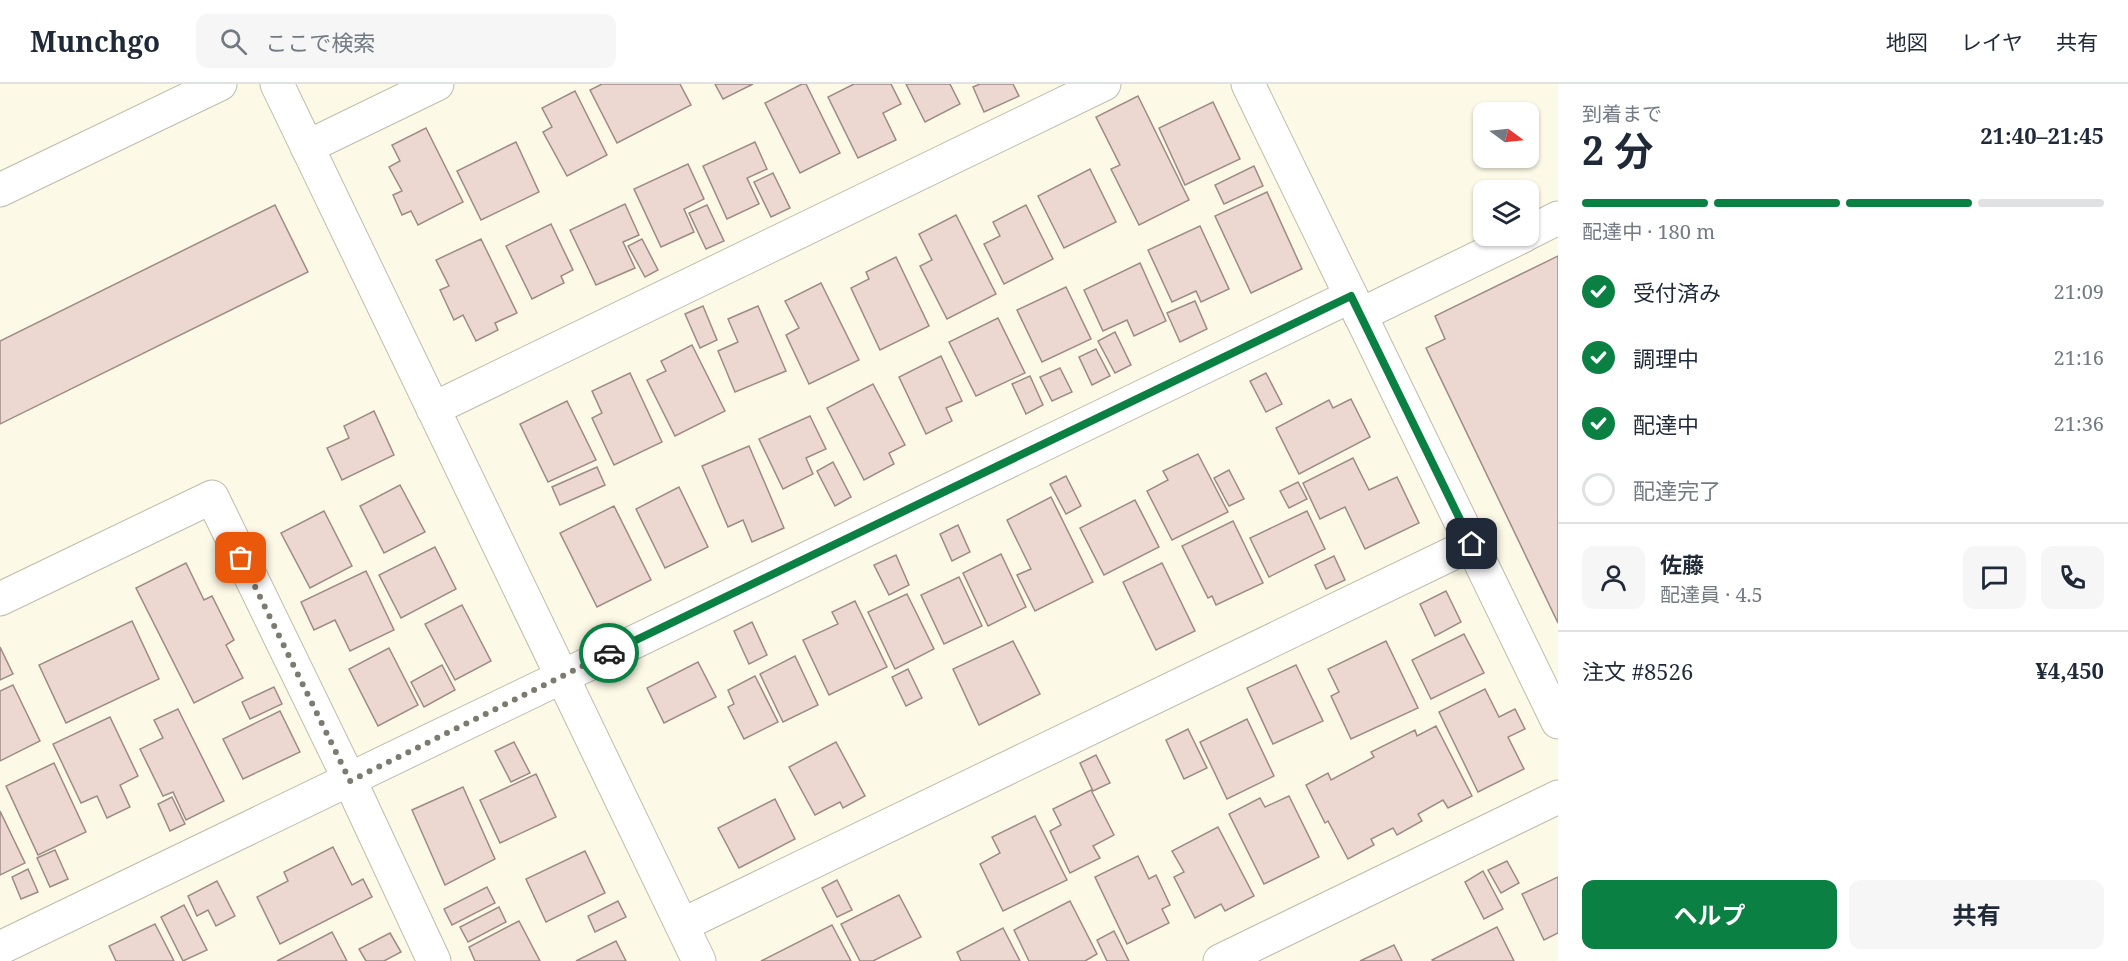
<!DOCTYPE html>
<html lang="ja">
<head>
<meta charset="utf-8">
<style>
	:root { --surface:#fff; --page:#f6f6f7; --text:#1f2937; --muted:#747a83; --line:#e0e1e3; --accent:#0b8043 }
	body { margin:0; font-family:"Noto Serif","Noto Sans JP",serif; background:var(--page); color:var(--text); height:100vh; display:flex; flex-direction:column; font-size:22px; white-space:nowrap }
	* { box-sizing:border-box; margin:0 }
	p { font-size:20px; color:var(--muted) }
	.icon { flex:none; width:33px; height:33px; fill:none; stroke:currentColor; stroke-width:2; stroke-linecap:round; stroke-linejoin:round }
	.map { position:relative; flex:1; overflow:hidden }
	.sheet { display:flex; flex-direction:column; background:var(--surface); width:570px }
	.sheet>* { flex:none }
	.needle { width:39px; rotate:105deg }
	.controls { position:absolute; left:1473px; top:18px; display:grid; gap:12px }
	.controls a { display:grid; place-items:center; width:66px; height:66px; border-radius:12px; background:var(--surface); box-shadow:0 2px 4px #0004; font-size:30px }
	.pin { position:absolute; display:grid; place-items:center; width:51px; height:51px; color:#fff; margin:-26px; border-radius:12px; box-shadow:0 3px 9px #0006 }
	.courier { position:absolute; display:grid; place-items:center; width:60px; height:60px; margin:-30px; border:4px solid #0b8043; border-radius:50%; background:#fff; color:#222; box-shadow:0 2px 8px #0007 }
	.head em { font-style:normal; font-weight:700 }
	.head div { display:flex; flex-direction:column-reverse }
	.head { display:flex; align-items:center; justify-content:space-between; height:102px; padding:0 24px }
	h1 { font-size:39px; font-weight:700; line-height:45px }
	.bar { display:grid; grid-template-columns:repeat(4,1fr); gap:9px 6px; align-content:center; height:72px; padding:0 24px }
	.bar i { height:8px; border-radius:4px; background:var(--line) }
	.bar .active { background:var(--accent) }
	.bar p { grid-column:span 4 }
	.line { display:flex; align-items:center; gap:15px; padding:0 24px; border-top:2px solid var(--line) }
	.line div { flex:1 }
	.round { display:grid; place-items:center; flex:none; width:63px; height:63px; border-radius:12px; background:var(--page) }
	ol { padding:0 24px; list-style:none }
	li { display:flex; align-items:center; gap:18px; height:66px }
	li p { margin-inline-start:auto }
	li .icon { padding:6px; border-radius:50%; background:var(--accent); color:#fff; stroke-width:4 }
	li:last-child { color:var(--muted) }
	li i { width:33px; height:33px; border:3px solid var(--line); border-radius:50% }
	.cta { display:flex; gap:12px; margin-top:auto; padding:12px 24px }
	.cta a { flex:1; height:69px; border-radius:12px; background:var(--accent); color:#fff; font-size:24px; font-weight:700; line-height:69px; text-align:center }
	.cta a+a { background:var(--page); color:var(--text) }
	header { display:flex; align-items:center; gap:36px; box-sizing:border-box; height:84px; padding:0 30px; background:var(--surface); border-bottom:2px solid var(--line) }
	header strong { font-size:28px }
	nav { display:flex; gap:33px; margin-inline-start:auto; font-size:21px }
	.search { width:420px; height:54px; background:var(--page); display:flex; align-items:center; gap:15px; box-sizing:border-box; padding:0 21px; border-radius:12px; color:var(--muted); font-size:22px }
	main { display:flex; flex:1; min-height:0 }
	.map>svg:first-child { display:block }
	.building { fill:#ecd8d1; stroke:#9e8b85; stroke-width:1.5 }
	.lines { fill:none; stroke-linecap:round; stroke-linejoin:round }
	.minor-casing { stroke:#bfbcab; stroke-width:35 }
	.minor { stroke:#fff; stroke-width:33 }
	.done { stroke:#7d7b70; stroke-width:6; stroke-dasharray:0 10.8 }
	.route { stroke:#0b8043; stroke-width:8 }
</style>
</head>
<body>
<header>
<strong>Munchgo</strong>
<div class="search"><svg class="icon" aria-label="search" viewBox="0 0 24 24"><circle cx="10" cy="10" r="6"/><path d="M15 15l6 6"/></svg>ここで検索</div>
<nav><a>地図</a><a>レイヤ</a><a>共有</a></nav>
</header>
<main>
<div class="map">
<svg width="1558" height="877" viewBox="0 0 1558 877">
	<rect width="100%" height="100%" fill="#fcf9e7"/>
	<g class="building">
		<path d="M602 0H680L691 21 617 59 590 6Z"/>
		<path d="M715 0H753L723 15Z"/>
		<path d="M802 0H806L840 69 800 89 765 19Z"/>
		<path d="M854 0H891L901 20 883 29 896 56 858 74 828 13Z"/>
		<path d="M906 0H950L960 20 925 38Z"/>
		<path d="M980 0H1013L1019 12 984 28 973 3Z"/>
		<path d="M575 7 607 71 567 92 543 48 552 43 542 24Z"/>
		<path d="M1138 12 1189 116 1139 141 1111 85 1120 81 1096 33Z"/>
		<path d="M1213 18 1240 75 1185 101 1159 44Z"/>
		<path d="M426 44 463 118 418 141 411 127 402 131 393 111 402 107 389 83 400 77 392 61Z"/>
		<path d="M516 58 539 108 481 136 457 87Z"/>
		<path d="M755 58 767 85 747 94 759 120 727 135 703 82Z"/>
		<path d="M688 80 704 115 684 125 694 148 661 163 634 105Z"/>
		<path d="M1254 82 1263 102 1224 120 1215 101Z"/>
		<path d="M1090 85 1116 138 1064 164 1038 112Z"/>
		<path d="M773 89 790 124 771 133 754 98Z"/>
		<path d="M1267 108 1302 185 1251 209 1215 132Z"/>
		<path d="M625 120 639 151 623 158 635 184 596 201 570 146Z"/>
		<path d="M275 121 308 188 0 340V257Z"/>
		<path d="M707 121 724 157 706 165 689 129Z"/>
		<path d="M1026 121 1053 175 1004 200 984 160 1000 152 993 138Z"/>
		<path d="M956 131 996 210 947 235 920 182 932 176 919 150Z"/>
		<path d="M551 140 573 186 561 192 564 199 532 215 506 162Z"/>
		<path d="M1200 142 1229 205 1201 218 1196 207 1172 218 1148 166Z"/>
		<path d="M481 155 517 229 495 239 498 246 476 257 463 231 454 236 440 206 449 202 436 176Z"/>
		<path d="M642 155 658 186 645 193 628 162Z"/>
		<path d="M1558 172V539L1426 264 1445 255 1435 232Z"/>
		<path d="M896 173 929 242 880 266 851 204 869 195 866 188Z"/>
		<path d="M1140 179 1166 237 1134 252 1127 236 1103 247 1084 206Z"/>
		<path d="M821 199 859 276 809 300 786 251 799 244 785 217Z"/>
		<path d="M1066 203 1091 255 1042 278 1017 226Z"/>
		<path d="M1195 217 1207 245 1180 258 1167 229Z"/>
		<path d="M703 222 717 256 700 264 685 230Z"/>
		<path d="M758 222 786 287 735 308 718 267 738 258 728 235Z"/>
		<path d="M998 234 1025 289 976 312 949 258Z"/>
		<path d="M1115 248 1131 281 1115 289 1098 257Z"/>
		<path d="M692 261 725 327 675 352 647 296 666 287 661 277Z"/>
		<path d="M1096 265 1110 292 1092 301 1079 273Z"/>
		<path d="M941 272 962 317 946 324 952 337 926 350 899 293Z"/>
		<path d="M1060 284 1072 308 1052 317 1040 293Z"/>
		<path d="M630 289 662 358 614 381 592 334 602 329 592 307Z"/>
		<path d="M1266 289 1282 320 1266 328 1250 297Z"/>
		<path d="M1030 292 1043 321 1026 330 1012 300Z"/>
		<path d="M873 300 905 361 889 369 894 380 864 396 827 324Z"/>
		<path d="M1351 315 1370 353 1299 390 1276 344 1329 316 1333 324Z"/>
		<path d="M567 317 596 376 548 398 520 340Z"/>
		<path d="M374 327 394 371 342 396 327 364 349 354 344 342Z"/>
		<path d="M810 332 826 365 806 374 813 390 783 405 759 355Z"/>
		<path d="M749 362 784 444 752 458 743 436 728 443 702 382Z"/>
		<path d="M1198 370 1228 428 1172 456 1147 407 1168 396 1163 387Z"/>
		<path d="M1353 374 1369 406 1397 393 1419 439 1365 465 1345 423 1320 435 1303 399Z"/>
		<path d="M833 378 851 413 835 422 817 387Z"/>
		<path d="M597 383 605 401 560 421 552 403Z"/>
		<path d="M1229 386 1244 415 1229 422 1214 394Z"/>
		<path d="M1066 392 1081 422 1066 430 1050 400Z"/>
		<path d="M1298 398 1307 415 1289 424 1280 407Z"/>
		<path d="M400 401 425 448 384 469 360 422Z"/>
		<path d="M679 403 708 463 665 484 636 425Z"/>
		<path d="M1051 413 1093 498 1035 527 1017 491 1031 485 1007 436Z"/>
		<path d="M1135 416 1159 463 1104 491 1080 444Z"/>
		<path d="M614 422 651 496 597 523 560 449Z"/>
		<path d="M324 427 352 482 310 504 281 449Z"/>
		<path d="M1307 427 1325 465 1269 493 1250 454Z"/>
		<path d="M1233 437 1263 499 1216 521 1212 512 1208 514 1182 462Z"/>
		<path d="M958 441 970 468 952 477 940 450Z"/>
		<path d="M435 463 456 505 401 534 379 491Z"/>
		<path d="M1001 470 1026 523 988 542 963 489Z"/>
		<path d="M896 471 909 501 889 511 874 481Z"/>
		<path d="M1334 472 1345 496 1326 505 1315 481Z"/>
		<path d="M186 479 204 516 212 512 234 556 226 561 243 594 194 619 136 504Z"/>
		<path d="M1162 479 1195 547 1156 566 1123 498Z"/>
		<path d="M366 487 394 546 350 567 335 536 314 546 301 518Z"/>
		<path d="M959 493 982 542 944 560 921 511Z"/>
		<path d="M1446 507 1461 538 1435 552 1420 520Z"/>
		<path d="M907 510 934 565 895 585 868 528Z"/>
		<path d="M855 517 887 583 829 611 803 556 838 540 832 528Z"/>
		<path d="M462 521 491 577 455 596 425 540Z"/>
		<path d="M132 537 159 595 66 639 39 581Z"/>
		<path d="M752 538 767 571 749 580 734 547Z"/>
		<path d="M1464 550 1484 589 1431 615 1412 576Z"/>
		<path d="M1013 557 1040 610 979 641 953 585Z"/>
		<path d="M1386 557 1418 624 1351 655 1331 612 1339 608 1328 585Z"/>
		<path d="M0 563 13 590 0 596Z"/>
		<path d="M389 564 418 621 378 642 349 585Z"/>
		<path d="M795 572 818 621 783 638 760 590Z"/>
		<path d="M698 578 716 613 664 639 647 604Z"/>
		<path d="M442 581 455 606 424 623 411 598Z"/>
		<path d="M1296 581 1323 637 1273 660 1247 604Z"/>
		<path d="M908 585 922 614 906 622 892 593Z"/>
		<path d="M755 592 778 638 744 655 728 623 734 620 728 606Z"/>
		<path d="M13 601 40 657 0 677V607Z"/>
		<path d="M274 603 282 620 250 635 242 618Z"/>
		<path d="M1485 605 1499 633 1515 625 1525 645 1508 653 1524 685 1478 708 1439 628Z"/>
		<path d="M178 625 224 717 186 736 173 708 163 712 140 665 163 654 154 636Z"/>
		<path d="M280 627 300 668 243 695 223 655Z"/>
		<path d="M110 633 138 692 120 701 130 723 107 734 97 712 81 719 53 660Z"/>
		<path d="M1247 635 1274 692 1227 715 1200 658Z"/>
		<path d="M1436 642 1472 712 1448 724 1443 716 1418 730 1422 737 1397 751 1393 744 1371 755 1374 761 1348 775 1328 737 1325 739 1306 701 1328 689 1331 696 1374 673 1371 668 1415 646 1417 652Z"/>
		<path d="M1188 645 1207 684 1184 695 1166 656Z"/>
		<path d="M514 658 530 689 511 698 495 667Z"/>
		<path d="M836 658 865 712 843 724 840 718 815 731 789 683Z"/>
		<path d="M1096 671 1110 699 1093 707 1080 679Z"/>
		<path d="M54 679 86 748 38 771 6 702Z"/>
		<path d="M536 690 556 733 500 759 480 716Z"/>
		<path d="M463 703 495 775 445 801 412 726Z"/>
		<path d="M1091 706 1114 751 1093 762 1100 774 1070 789 1050 747 1061 741 1053 725Z"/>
		<path d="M1289 712 1319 773 1264 800 1229 730 1260 714 1265 723Z"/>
		<path d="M172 713 185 740 170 747 158 720Z"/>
		<path d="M775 715 795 755 739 784 718 744Z"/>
		<path d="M0 727 25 779 0 791Z"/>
		<path d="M1035 732 1067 796 1003 827 980 780 1000 769 992 753Z"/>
		<path d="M1218 743 1254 812 1225 827 1221 820 1195 834 1174 793 1184 788 1172 767Z"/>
		<path d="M333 763 352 801 363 795 372 813 280 860 257 813 288 797 284 788Z"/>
		<path d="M55 766 68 795 50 803 37 774Z"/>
		<path d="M585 767 605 809 546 838 526 795Z"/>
		<path d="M1138 772 1149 795 1156 791 1170 821 1162 825 1169 839 1127 860 1095 793Z"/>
		<path d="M1507 777 1519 799 1501 809 1488 786Z"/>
		<path d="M28 785 38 808 21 815 12 793Z"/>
		<path d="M1483 787 1503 825 1484 835 1465 798Z"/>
		<path d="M1558 793V849L1544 856 1522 810Z"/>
		<path d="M837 796 852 826 837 833 822 804Z"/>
		<path d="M217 797 235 832 216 842 208 826 197 832 188 812Z"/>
		<path d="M487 803 495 819 452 841 444 825Z"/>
		<path d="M899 811 921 853 873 877H860L841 840Z"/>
		<path d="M618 817 626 833 595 848 588 832Z"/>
		<path d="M1070 817 1097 870 1085 877H1029L1014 846Z"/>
		<path d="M184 821 207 866 183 877 161 833Z"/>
		<path d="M499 823 506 838 468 858 460 843Z"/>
		<path d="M519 837 540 877H475L469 863Z"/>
		<path d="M155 840 174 877H116L109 862Z"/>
		<path d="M832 841 851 877H761Z"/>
		<path d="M1497 843 1514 877H1433L1432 876Z"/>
		<path d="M1003 844 1020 877H961L957 868Z"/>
		<path d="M1114 847 1129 877H1107L1097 856Z"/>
		<path d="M332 848 347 877H277Z"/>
		<path d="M390 849 401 868 384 877H366L359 865Z"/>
		<path d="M616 857 626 877H576Z"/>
		<path d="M1394 861 1402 877H1360Z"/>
	</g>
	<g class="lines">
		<g class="minor-casing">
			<g id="minor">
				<path d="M277 0 699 877"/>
				<path d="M1248 0 1558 638"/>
				<path d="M307 63 437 0"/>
				<path d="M0 106 220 0"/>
				<path d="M1528 149 1558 134"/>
				<path d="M1360 231 1523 152"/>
				<path d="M433 325 1104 0"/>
				<path d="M0 515 212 413 350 697 434 877"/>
				<path d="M682 841 1472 460"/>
				<path d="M0 864 1351 212"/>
				<path d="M1220 877 1558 713"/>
			</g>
		</g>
		<use href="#minor" class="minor"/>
	</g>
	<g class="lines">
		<path class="done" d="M241 474 350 697 609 569"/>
		<path class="route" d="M609 569 1351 212 1472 460"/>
	</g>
</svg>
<div class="controls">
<a><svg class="needle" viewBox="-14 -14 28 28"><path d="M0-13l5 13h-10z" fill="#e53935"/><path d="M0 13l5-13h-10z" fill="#747a83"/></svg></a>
<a><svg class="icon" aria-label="layers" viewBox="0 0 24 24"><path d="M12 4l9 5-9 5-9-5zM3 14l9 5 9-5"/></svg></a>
</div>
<div class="pin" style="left:241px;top:474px;background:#ea580c"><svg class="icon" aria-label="bag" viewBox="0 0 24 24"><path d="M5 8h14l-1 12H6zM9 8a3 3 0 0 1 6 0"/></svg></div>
<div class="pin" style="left:1472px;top:460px;background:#1f2937"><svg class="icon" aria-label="home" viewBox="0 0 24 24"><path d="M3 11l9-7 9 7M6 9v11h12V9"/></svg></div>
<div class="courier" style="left:609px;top:569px"><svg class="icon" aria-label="car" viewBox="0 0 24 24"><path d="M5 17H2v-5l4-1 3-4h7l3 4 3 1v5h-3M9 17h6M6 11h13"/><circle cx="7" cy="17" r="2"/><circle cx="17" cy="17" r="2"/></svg></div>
</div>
<section class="sheet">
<div class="head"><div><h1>2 分</h1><p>到着まで</p></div><em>21:40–21:45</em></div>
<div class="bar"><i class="active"></i><i class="active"></i><i class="active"></i><i></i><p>配達中 · 180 m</p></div>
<ol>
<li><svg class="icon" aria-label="check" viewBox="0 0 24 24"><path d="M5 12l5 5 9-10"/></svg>受付済み<p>21:09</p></li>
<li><svg class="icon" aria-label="check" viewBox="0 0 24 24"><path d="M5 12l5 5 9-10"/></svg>調理中<p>21:16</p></li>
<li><svg class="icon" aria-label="check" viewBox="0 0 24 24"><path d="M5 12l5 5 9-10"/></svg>配達中<p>21:36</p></li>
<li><i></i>配達完了</li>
</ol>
<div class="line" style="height:108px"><a class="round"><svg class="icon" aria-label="person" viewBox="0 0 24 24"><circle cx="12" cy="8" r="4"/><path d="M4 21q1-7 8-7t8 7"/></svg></a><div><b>佐藤</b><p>配達員 · 4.5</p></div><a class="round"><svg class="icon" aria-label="chat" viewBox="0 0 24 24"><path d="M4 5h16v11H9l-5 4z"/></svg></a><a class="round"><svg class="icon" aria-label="phone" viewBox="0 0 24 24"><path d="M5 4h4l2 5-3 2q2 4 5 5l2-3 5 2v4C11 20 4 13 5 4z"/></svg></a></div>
<div class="line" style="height:78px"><div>注文 #8526</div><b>¥4,450</b></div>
<div class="cta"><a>ヘルプ</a><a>共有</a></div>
</section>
</main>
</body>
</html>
